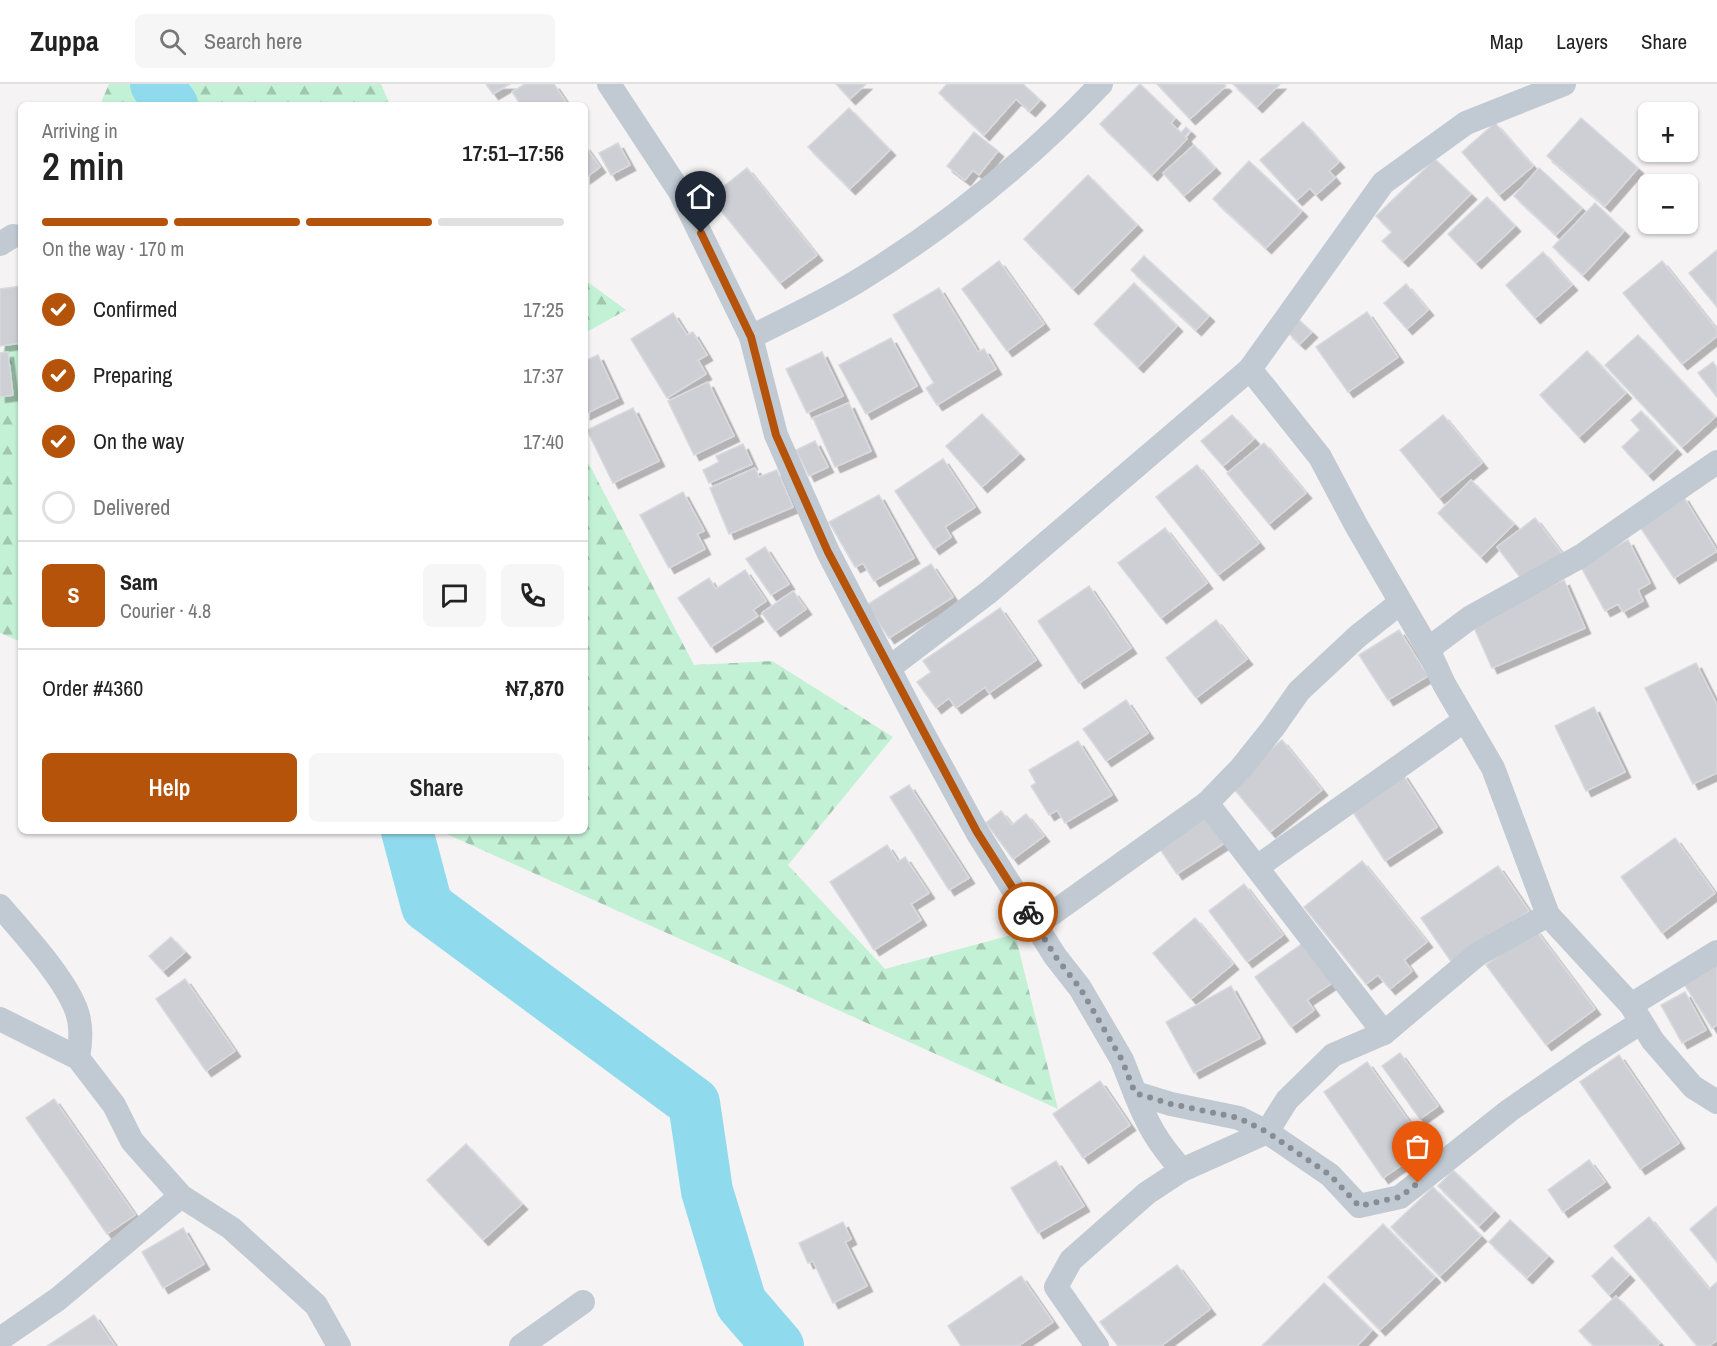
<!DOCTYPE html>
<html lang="en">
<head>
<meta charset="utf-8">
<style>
	:root { --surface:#fff; --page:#f6f6f6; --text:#222; --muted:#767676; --line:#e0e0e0; --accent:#b45309 }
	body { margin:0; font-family:"Archivo Narrow",sans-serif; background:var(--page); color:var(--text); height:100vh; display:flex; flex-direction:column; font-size:22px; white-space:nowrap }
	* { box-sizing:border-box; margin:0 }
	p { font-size:20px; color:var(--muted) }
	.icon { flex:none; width:33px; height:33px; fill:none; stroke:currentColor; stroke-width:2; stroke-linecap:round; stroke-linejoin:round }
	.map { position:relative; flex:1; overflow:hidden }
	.details { position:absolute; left:18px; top:18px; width:570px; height:732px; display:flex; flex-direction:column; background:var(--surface); border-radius:9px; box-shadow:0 2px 4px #0004 }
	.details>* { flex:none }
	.tools { position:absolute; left:1638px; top:18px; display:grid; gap:12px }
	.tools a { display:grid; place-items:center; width:60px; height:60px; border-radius:9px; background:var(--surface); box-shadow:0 2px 4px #0004; font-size:30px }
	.pin { position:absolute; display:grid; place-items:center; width:51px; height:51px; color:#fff; margin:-62px -26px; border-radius:50% 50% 50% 0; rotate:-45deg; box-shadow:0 0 6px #0007 }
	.pin .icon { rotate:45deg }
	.courier { position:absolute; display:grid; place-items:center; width:60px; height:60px; margin:-30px; border:4px solid #b45309; border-radius:50%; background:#fff; color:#222; box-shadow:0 2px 8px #0007 }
	.head em { font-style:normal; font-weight:600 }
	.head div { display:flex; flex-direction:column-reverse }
	.head { display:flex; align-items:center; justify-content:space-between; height:102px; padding:0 24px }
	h1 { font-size:39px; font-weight:600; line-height:45px }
	.bar { display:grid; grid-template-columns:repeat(4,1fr); gap:9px 6px; align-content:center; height:72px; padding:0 24px }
	.bar i { height:8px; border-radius:4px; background:var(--line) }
	.bar .selected { background:var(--accent) }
	.bar p { grid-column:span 4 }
	.line { display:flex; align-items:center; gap:15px; padding:0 24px; border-top:2px solid var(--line) }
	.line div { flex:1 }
	.round { display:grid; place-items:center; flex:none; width:63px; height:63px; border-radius:9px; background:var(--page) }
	ol { padding:0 24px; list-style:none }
	li { display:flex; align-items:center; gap:18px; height:66px }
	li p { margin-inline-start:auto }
	li .icon { padding:6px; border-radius:50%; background:var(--accent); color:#fff; stroke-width:4 }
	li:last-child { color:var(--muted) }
	li i { width:33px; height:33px; border:3px solid var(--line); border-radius:50% }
	.primary-button { display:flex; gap:12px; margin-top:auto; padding:12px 24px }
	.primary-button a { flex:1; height:69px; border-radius:9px; background:var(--accent); color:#fff; font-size:24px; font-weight:600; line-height:69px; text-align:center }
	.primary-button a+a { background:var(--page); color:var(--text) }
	header { display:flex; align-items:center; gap:36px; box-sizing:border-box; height:84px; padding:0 30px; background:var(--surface); border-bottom:2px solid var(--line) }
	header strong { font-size:28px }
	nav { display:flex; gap:33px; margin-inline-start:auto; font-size:21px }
	.search { width:420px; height:54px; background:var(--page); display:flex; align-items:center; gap:15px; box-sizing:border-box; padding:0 21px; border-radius:9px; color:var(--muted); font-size:22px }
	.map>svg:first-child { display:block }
	.forest { fill:url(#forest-firs) }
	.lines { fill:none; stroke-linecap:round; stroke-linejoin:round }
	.river { stroke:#90daee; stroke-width:52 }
	.building { fill:#cdcfd5; stroke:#d7d9de; stroke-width:1.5; filter:url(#shadow) }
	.street { stroke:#c1cad2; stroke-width:24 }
	.done { stroke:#868d94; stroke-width:6; stroke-dasharray:0 10.8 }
	.route { stroke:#b45309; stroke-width:8 }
</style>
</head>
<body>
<header>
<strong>Zuppa</strong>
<div class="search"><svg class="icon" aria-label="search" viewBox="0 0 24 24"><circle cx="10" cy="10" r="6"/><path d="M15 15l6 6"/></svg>Search here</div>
<nav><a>Map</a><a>Layers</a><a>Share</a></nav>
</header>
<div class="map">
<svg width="1717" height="1262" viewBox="0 0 1717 1262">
	<defs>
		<pattern id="forest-firs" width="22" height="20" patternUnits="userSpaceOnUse" patternTransform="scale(1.5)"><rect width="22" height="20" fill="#c3f1d5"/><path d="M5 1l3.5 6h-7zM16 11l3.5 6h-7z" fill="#a0c6b0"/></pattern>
		<filter id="shadow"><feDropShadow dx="5.5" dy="5.5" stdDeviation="0" flood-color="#0004"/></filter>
	</defs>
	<rect width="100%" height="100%" fill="#f5f3f3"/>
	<g class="forest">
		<path d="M109 0H381L390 21H100Z"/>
		<path d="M585 196 626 226 585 249Z"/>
		<path d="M21 222V558L0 549V275Z"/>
		<path d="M589 380 694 581 772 577 893 653 788 781 885 885 1015 850 1058 1025 440 747H585V381Z"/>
	</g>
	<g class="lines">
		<g class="river">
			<path d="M156 0 172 21"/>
			<path d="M407 747 427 822 694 1019 707 1107 741 1219 778 1262"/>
		</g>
	</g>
	<g class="building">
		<path d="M486 0H510L493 10Z"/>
		<path d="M525 0H554L568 21H521L512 8Z"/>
		<path d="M836 0H866L850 15Z"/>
		<path d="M947 0H1023L1040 16 1030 27 1016 15 984 51 939 9Z"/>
		<path d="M1140 0 1175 34 1171 39 1181 49 1186 43 1190 47 1185 52 1187 55 1152 91 1100 40Z"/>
		<path d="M1157 0H1224L1226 2 1190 35Z"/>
		<path d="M1233 0H1280L1257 23Z"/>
		<path d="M849 24 890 66 850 105 808 63Z"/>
		<path d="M1581 34 1638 84 1605 122 1547 72Z"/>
		<path d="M1303 38 1339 78 1329 87 1335 94 1316 111 1310 104 1297 116 1260 76Z"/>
		<path d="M1495 39 1533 82 1499 111 1462 68Z"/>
		<path d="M974 48 998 67 979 91 973 86 965 96 947 82Z"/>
		<path d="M618 59 630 81 611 91 599 69Z"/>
		<path d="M1194 61 1215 84 1184 112 1163 89Z"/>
		<path d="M585 62 600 83 585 94Z"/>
		<path d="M1435 75 1471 110 1403 177 1382 157 1392 148 1376 132Z"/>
		<path d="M1249 77 1302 127 1266 164 1213 115Z"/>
		<path d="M747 84 817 171 780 199 710 113Z"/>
		<path d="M1539 84 1582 124 1556 151 1514 112Z"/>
		<path d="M1088 91 1137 141 1073 205 1024 155Z"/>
		<path d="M1487 113 1515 142 1476 179 1448 150Z"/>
		<path d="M1595 119 1624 147 1583 191 1553 163Z"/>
		<path d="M1717 166V223L1689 189Z"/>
		<path d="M1543 168 1572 201 1535 234 1506 201Z"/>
		<path d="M1144 172 1209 232 1196 246 1131 186Z"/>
		<path d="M999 177 1044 240 1007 267 962 205Z"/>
		<path d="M1662 177 1717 246V252L1682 280 1623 209Z"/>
		<path d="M1134 199 1177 242 1138 283 1094 240Z"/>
		<path d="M1406 200 1428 226 1407 245 1384 219Z"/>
		<path d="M21 202V259L0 262V205Z"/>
		<path d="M939 204 978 268 984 265 996 285 937 321 926 304 934 299 893 231Z"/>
		<path d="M1367 228 1398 273 1348 308 1316 263Z"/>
		<path d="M673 229 687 251 693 248 707 271 698 276 706 290 667 314 631 255Z"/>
		<path d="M1299 236 1312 248 1300 260 1287 248Z"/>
		<path d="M1638 251 1715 333 1682 363 1605 281Z"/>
		<path d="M891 254 917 302 866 330 839 281Z"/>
		<path d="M1587 267 1626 309 1579 353 1540 311Z"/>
		<path d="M8 268 13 311 0 313V269Z"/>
		<path d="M822 268 843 312 807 329 786 285Z"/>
		<path d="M598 271 618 314 585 330V277Z"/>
		<path d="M1713 278 1717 284V313L1698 289Z"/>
		<path d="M708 298 734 352 694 371 668 317Z"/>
		<path d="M849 319 871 367 835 383 813 334Z"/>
		<path d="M633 324 659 377 613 399 587 346Z"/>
		<path d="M1641 327 1676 365 1648 391 1622 363 1640 346 1631 336Z"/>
		<path d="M982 330 1019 370 982 403 946 362Z"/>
		<path d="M1232 331 1254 355 1223 382 1201 357Z"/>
		<path d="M1443 331 1482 379 1439 414 1400 366Z"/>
		<path d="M815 357 828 383 809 392 796 366Z"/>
		<path d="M1264 359 1306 409 1269 440 1227 389Z"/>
		<path d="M743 360 752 380 709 399 703 386 719 378 716 372Z"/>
		<path d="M943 375 975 423 945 443 951 453 934 465 895 407Z"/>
		<path d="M1197 381 1259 459 1218 491 1156 413Z"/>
		<path d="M755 384 759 393 777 386 793 423 729 450 710 404Z"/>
		<path d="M1471 396 1514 440 1481 473 1438 429Z"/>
		<path d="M683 408 704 447 697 450 705 465 669 484 640 431Z"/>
		<path d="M879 411 914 474 874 497 863 479 855 483 829 438Z"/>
		<path d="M1683 412 1717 467 1674 494 1638 440Z"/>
		<path d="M1535 434 1564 472 1526 501 1497 463Z"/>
		<path d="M1165 444 1207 499 1161 534 1118 479Z"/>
		<path d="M1628 456 1650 499 1638 506 1643 517 1623 528 1618 520 1605 527 1580 481Z"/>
		<path d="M765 463 789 500 771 511 746 475Z"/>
		<path d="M931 480 953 513 889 554 867 521Z"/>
		<path d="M745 486 766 517 753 526 758 532 711 563 678 514 709 494 716 505Z"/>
		<path d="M1564 496 1585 544 1492 584 1471 537Z"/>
		<path d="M1089 502 1131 564 1079 599 1038 537Z"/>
		<path d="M793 507 806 525 775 547 762 529Z"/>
		<path d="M1000 524 1036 576 989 609 985 603 956 624 949 614 936 624 917 598 931 588 923 577Z"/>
		<path d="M1216 536 1247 575 1196 614 1166 574Z"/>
		<path d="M1399 546 1428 592 1388 616 1359 571Z"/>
		<path d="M1696 579 1717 621V689L1693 700 1645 604Z"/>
		<path d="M1126 616 1148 649 1106 677 1083 645Z"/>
		<path d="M1594 623 1625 688 1586 707 1555 642Z"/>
		<path d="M1282 656 1322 706 1270 748 1229 699Z"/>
		<path d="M1078 657 1112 711 1065 739 1057 726 1049 731 1031 702 1036 699 1029 686Z"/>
		<path d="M1402 689 1437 743 1385 777 1349 722Z"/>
		<path d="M909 701 969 794 949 806 890 713Z"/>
		<path d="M1203 725 1226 758 1177 790 1155 758Z"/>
		<path d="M1001 727 1012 741 1026 730 1044 752 1013 775 986 739Z"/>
		<path d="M1675 754 1715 809 1662 849 1621 793Z"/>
		<path d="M887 761 898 778 905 773 929 809 911 820 921 836 874 866 830 798Z"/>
		<path d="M1362 777 1427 858 1404 876 1412 887 1390 905 1378 891 1366 900 1304 823Z"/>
		<path d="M1498 782 1529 827 1452 879 1421 834Z"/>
		<path d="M1244 800 1283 851 1247 878 1209 827Z"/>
		<path d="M1195 834 1233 880 1191 915 1153 869Z"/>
		<path d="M1535 845 1595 925 1546 961 1486 881Z"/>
		<path d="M171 853 185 868 163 887 149 872Z"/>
		<path d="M1306 857 1335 897 1307 916 1314 926 1291 943 1255 893Z"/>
		<path d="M1717 879V941L1712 944 1684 900Z"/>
		<path d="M185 895 235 967 206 987 156 915Z"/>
		<path d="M1231 902 1260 954 1194 989 1166 938Z"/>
		<path d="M1685 908 1706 946 1682 959 1661 921Z"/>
		<path d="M1400 969 1438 1022 1420 1035 1382 982Z"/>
		<path d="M1619 971 1679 1059 1640 1085 1580 998Z"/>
		<path d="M1367 978 1427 1063 1383 1094 1324 1008Z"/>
		<path d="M1100 997 1130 1041 1083 1074 1053 1030Z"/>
		<path d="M54 1015 135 1131 107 1150 26 1034Z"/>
		<path d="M466 1060 522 1120 483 1156 427 1096Z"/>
		<path d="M1589 1076 1605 1098 1563 1128 1548 1106Z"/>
		<path d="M1056 1077 1084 1122 1038 1149 1011 1104Z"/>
		<path d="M1453 1086 1494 1127 1479 1142 1438 1102Z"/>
		<path d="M1433 1103 1481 1152 1440 1192 1391 1143Z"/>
		<path d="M1717 1122V1178L1690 1145Z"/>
		<path d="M1649 1133 1709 1205 1717 1198V1256L1709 1262H1697L1614 1162Z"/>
		<path d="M1510 1136 1548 1172 1527 1194 1489 1158Z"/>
		<path d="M843 1138 851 1155 845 1158 867 1202 833 1219 813 1177 808 1179 799 1159Z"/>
		<path d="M1383 1140 1435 1193 1380 1246 1328 1193Z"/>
		<path d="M183 1144 204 1180 163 1204 142 1168Z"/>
		<path d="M1612 1173 1629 1191 1609 1211 1592 1192Z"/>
		<path d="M1177 1181 1210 1225 1161 1262H1118L1100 1238Z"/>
		<path d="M1021 1192 1053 1238 1018 1262H961L948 1242Z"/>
		<path d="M1324 1199 1372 1246 1357 1262H1262Z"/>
		<path d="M1616 1212 1660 1259 1657 1262H1594L1579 1247Z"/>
		<path d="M94 1231 115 1262H47Z"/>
	</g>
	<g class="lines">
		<g class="street">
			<path d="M609 0 680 108 751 253 776 351 828 468 918 640 977 748 1055 872 1080 904 1122 976 1135 1009 1171 1020 1239 1034 1267 1048 1330 1091 1359 1122 1400 1113 1510 1026 1588 972 1640 939"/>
			<path d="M0 160 13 152"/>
			<path d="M751 253C788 234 826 217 861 195 949 141 1030 75 1101 0"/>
			<path d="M1250 285 1320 373 1356 441 1428 565 1444 600 1493 684 1548 831 1631 921 1653 957 1693 1003 1717 1018"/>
			<path d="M1428 565 1471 533 1581 472 1717 378"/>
			<path d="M889 584 989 508 1250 285 1383 99 1466 39 1564 0"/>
			<path d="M1207 719 1384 949"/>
			<path d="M1257 783 1465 636"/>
			<path d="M0 822C23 849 66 895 77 928 82 943 81 958 78 974"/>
			<path d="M1036 841 1207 719 1241 684 1273 644 1299 607 1358 552 1400 519"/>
			<path d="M1631 921 1717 868"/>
			<path d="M0 935 78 974 114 1021 132 1057 181 1112"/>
			<path d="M1135 1009C1148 1042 1158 1059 1182 1086"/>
			<path d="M0 1255 58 1215 181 1112 231 1144 316 1221 339 1262"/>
			<path d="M521 1262 583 1218"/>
			<path d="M1097 1262 1056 1203 1071 1176 1147 1109 1182 1086 1267 1048 1287 1016 1333 971 1384 949 1478 870 1548 831"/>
		</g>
	</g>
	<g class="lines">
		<path class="done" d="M1028 828 1055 872 1080 904 1122 976 1135 1009 1171 1020 1239 1034 1267 1048 1330 1091 1359 1122 1400 1113 1418 1099"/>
		<path class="route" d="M701 149 751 253 776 351 828 468 977 748 1028 828"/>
	</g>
</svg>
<div class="tools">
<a>+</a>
<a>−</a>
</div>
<div class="pin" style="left:1418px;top:1099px;background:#ea580c"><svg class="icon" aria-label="bag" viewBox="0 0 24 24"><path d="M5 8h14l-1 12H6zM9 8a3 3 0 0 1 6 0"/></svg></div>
<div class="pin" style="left:701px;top:149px;background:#1f2937"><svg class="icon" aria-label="home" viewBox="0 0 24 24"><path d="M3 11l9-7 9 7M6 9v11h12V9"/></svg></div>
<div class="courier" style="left:1028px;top:828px"><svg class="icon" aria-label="bike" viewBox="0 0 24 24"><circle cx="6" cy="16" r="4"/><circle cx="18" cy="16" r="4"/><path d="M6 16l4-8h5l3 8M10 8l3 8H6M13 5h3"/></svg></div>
<section class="details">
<div class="head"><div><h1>2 min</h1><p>Arriving in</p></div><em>17:51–17:56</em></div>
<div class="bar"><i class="selected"></i><i class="selected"></i><i class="selected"></i><i></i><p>On the way · 170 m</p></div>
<ol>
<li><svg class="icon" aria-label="check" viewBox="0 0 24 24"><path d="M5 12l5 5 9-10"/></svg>Confirmed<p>17:25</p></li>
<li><svg class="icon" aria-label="check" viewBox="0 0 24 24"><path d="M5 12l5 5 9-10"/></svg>Preparing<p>17:37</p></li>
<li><svg class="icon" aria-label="check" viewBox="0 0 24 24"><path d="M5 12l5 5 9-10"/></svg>On the way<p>17:40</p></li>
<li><i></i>Delivered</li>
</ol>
<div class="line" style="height:108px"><b class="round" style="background:var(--accent);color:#fff">S</b><div><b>Sam</b><p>Courier · 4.8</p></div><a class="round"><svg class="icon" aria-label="chat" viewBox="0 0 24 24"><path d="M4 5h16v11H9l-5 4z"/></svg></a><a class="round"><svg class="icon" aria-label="phone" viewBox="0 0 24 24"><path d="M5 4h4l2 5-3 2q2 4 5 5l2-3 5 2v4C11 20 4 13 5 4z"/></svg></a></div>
<div class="line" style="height:78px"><div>Order #4360</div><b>₦7,870</b></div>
<div class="primary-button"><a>Help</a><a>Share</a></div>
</section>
</div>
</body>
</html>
